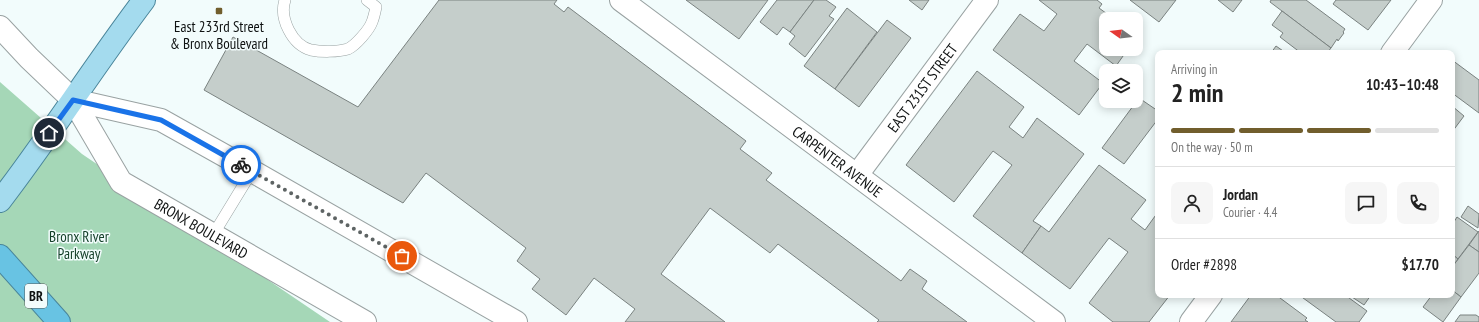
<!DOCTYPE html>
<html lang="en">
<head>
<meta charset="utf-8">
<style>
	:root { --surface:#fff; --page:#f6f6f6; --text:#222; --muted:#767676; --line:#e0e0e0; --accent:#715e2d }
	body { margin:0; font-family:"PT Sans Narrow",sans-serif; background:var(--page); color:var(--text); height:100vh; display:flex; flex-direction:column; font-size:15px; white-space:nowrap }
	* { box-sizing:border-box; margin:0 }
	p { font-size:13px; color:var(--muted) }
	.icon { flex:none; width:22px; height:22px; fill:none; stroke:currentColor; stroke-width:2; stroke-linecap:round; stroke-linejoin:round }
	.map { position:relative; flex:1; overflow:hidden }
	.drawer { position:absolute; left:1155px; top:50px; width:300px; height:248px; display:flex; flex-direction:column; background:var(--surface); border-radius:8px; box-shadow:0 2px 10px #0003 }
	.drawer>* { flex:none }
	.needle { width:26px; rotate:284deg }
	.buttons { position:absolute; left:1099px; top:12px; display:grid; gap:8px }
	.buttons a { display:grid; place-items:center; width:44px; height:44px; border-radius:8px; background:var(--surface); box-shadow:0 2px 10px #0003; font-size:20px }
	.pin { position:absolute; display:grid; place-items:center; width:34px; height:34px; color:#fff; margin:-17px; border:2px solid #fff; border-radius:50%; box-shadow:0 1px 4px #0007 }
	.courier { position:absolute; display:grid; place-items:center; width:40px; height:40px; margin:-20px; border:3px solid #1a73e8; border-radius:50%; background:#fff; color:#222; box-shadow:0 1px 5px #0007 }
	.headline em { font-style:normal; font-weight:700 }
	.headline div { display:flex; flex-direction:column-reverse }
	.headline { display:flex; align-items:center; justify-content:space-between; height:68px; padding:0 16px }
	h1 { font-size:26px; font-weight:700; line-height:30px }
	.bar { display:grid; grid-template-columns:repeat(4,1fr); gap:6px 4px; align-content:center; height:48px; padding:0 16px }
	.bar i { height:5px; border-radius:3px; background:var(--line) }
	.bar .current { background:var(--accent) }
	.bar p { grid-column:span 4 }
	.line { display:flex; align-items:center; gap:10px; padding:0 16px; border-top:1px solid var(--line) }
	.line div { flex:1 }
	.round { display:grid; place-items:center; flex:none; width:42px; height:42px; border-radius:8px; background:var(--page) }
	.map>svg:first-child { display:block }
	.green { fill:#a5d7b7 }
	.building { fill:#c5cecb; stroke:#7a8280 }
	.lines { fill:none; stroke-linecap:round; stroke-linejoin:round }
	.lane-casing { stroke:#99a2a2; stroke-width:12 }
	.street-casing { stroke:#99a2a2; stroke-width:24 }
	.primary-casing { stroke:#49859a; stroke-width:24 }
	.highway-casing { stroke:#49859a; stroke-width:24 }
	.lane { stroke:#fff; stroke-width:11 }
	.street { stroke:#fff; stroke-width:22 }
	.primary { stroke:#a4dbee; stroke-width:22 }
	.highway { stroke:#68c3e3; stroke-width:22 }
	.done { stroke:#5e6464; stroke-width:4; stroke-dasharray:0 7.2 }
	.route { stroke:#1a73e8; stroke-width:5 }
	.poi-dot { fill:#715e2d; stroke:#f2fcfc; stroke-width:1.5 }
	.labels { text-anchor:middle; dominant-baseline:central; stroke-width:3; stroke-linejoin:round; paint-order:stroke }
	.shield { fill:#f2fcfc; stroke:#535858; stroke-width:1 }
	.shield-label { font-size:14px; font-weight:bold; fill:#0f1212 }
	.poi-label { font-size:15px; fill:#0f1212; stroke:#f2fcfc }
	.street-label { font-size:15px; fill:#0f1212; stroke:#f2fcfc }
	.park-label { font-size:15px; fill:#133f28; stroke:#f2fcfc }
</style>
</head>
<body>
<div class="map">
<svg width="1479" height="322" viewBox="0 0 1479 322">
	<rect width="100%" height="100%" fill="#f2fcfc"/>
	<path class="green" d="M0 82 82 154 330 322H0Z"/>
	<g class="building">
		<path d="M439 0H557L554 4 564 12 568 7 746 141 740 149 772 173 766 180 901 281 910 269 927 281 922 289 967 322H877L879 320 778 244 770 253 710 208 661 274 725 322H625L635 309 594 278 566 315 532 289 540 279 517 261 526 248 426 173 403 203 204 90 233 37 358 107Z"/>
		<path d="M686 0H768L739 39Z"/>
		<path d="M777 0H814L790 32 783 27 777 35 760 22Z"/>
		<path d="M814 0H826L836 7 829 16 834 19 805 57 789 44 795 36 790 32Z"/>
		<path d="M909 0H929L922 10Z"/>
		<path d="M1039 0H1097L1102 4 1099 8 1114 19H1106V49H1128L1116 66 1087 44 1074 61 1103 83 1079 115 993 50 1020 14 1044 31 1057 14Z"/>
		<path d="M1130 0H1176L1159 22Z"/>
		<path d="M1218 0H1242L1233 12Z"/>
		<path d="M1271 0H1306L1345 29 1343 32 1344 33 1338 41 1337 39 1331 48 1270 2Z"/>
		<path d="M1336 0H1391L1368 30 1333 4Z"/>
		<path d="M847 8 877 32 835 89 804 66Z"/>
		<path d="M1282 11 1331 48 1327 53H1301L1280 37 1283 33 1272 25Z"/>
		<path d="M887 20 911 38 859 107 835 89Z"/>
		<path d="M1276 46 1286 53H1271Z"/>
		<path d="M1452 60 1479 80V113L1452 93Z"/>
		<path d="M977 71 1024 107 1009 127 1023 138 1037 118 1084 154 1033 221 1041 226 1022 253 973 216 1012 165 993 151 954 202 906 165Z"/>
		<path d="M1139 98 1158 111V119L1124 164 1102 148Z"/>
		<path d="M1452 106 1464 116 1452 132Z"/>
		<path d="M1099 165 1146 200 1131 219 1145 230 1158 212V295H1170L1149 322H1113L1089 303 1128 252 1109 238 1070 289 1022 253 1041 226 1049 232Z"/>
		<path d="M1468 206 1479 214 1478 228 1461 217Z"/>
		<path d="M1457 217 1478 232 1458 259 1452 254V225Z"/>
		<path d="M1479 231V252L1469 245Z"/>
		<path d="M1469 245 1479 252V273L1461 297 1452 290V267Z"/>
		<path d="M1452 254 1458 259 1452 267Z"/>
		<path d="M1452 290 1461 297 1443 322 1423 307 1432 295H1452Z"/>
		<path d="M1251 295H1276L1307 318 1305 320 1308 322H1231Z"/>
		<path d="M1299 295H1345L1367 311 1359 322H1336Z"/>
		<path d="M1349 295H1371L1364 305Z"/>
		<path d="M1460 315H1476L1479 317V322H1455Z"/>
	</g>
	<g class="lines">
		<g class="lane-casing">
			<g id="lane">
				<path d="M285 0C279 18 292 45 311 50 321 52 338 52 348 49 356 45 369 30 372 22 374 17 375 12 376 7L367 0"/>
				<path d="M213 235 252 171"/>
			</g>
		</g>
		<g class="street-casing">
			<g id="street">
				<path id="s1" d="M621 0 1054 322"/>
				<path id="s2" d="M0 27 29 58 73 100 121 182 365 322"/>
				<path d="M1392 53 1431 0"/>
				<path d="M73 100 161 120 252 171 516 322"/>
				<path id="s3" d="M857 175 987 0"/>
				<path d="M1191 322 1211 295"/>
			</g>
		</g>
		<g class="primary-casing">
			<path id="primary" d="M0 201C50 136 94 66 144 0"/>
		</g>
		<g class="highway-casing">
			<path id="highway" d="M0 256 59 322"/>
		</g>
		<use href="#lane" class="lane"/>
		<use href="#street" class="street"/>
		<use href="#primary" class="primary"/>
		<use href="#highway" class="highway"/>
	</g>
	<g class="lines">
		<path class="done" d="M241 165 402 256"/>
		<path class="route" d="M49 133 73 100 161 120 241 165"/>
	</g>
	<rect class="poi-dot" x="215" y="7" width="8" height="8" rx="2"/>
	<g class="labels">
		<rect class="shield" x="25" y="284" width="22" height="24" rx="3"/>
		<g class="shield-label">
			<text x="36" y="296">BR</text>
		</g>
		<g class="poi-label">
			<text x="219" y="26">East 233rd Street<tspan x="219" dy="17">&amp; Bronx Boulevard</tspan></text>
		</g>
		<g class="street-label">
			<text stroke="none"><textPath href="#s3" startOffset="109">EAST 231ST STREET</textPath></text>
			<text stroke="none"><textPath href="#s1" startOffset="270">CARPENTER AVENUE</textPath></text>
			<text stroke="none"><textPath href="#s2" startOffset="291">BRONX BOULEVARD</textPath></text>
		</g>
		<g class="park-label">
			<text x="79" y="236">Bronx River<tspan x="79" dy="17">Parkway</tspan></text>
		</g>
	</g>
</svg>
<div class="buttons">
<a><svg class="needle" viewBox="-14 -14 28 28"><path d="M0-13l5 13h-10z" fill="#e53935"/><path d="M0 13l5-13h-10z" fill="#767676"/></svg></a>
<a><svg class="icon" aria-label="layers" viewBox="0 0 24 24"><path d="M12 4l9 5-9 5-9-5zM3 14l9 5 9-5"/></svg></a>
</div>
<div class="pin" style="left:402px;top:256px;background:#ea580c"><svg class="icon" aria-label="bag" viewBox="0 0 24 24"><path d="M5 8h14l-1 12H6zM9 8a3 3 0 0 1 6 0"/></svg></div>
<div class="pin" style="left:49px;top:133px;background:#1f2937"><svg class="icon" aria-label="home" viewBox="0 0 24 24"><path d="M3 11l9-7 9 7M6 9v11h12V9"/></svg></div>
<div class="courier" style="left:241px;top:165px"><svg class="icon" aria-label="bike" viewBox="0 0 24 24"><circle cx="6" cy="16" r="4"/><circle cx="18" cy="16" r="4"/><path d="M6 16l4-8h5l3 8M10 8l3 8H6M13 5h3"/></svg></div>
<section class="drawer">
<div class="headline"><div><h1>2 min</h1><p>Arriving in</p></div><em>10:43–10:48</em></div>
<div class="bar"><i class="current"></i><i class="current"></i><i class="current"></i><i></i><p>On the way · 50 m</p></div>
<div class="line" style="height:72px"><a class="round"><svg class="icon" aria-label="person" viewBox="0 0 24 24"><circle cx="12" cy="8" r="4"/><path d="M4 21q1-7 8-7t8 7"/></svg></a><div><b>Jordan</b><p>Courier · 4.4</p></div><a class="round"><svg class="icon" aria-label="chat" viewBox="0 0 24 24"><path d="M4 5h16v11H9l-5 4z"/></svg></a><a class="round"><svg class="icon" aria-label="phone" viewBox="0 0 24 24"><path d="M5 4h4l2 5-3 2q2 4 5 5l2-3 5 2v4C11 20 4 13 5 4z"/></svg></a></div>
<div class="line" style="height:52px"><div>Order #2898</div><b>$17.70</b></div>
</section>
</div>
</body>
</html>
